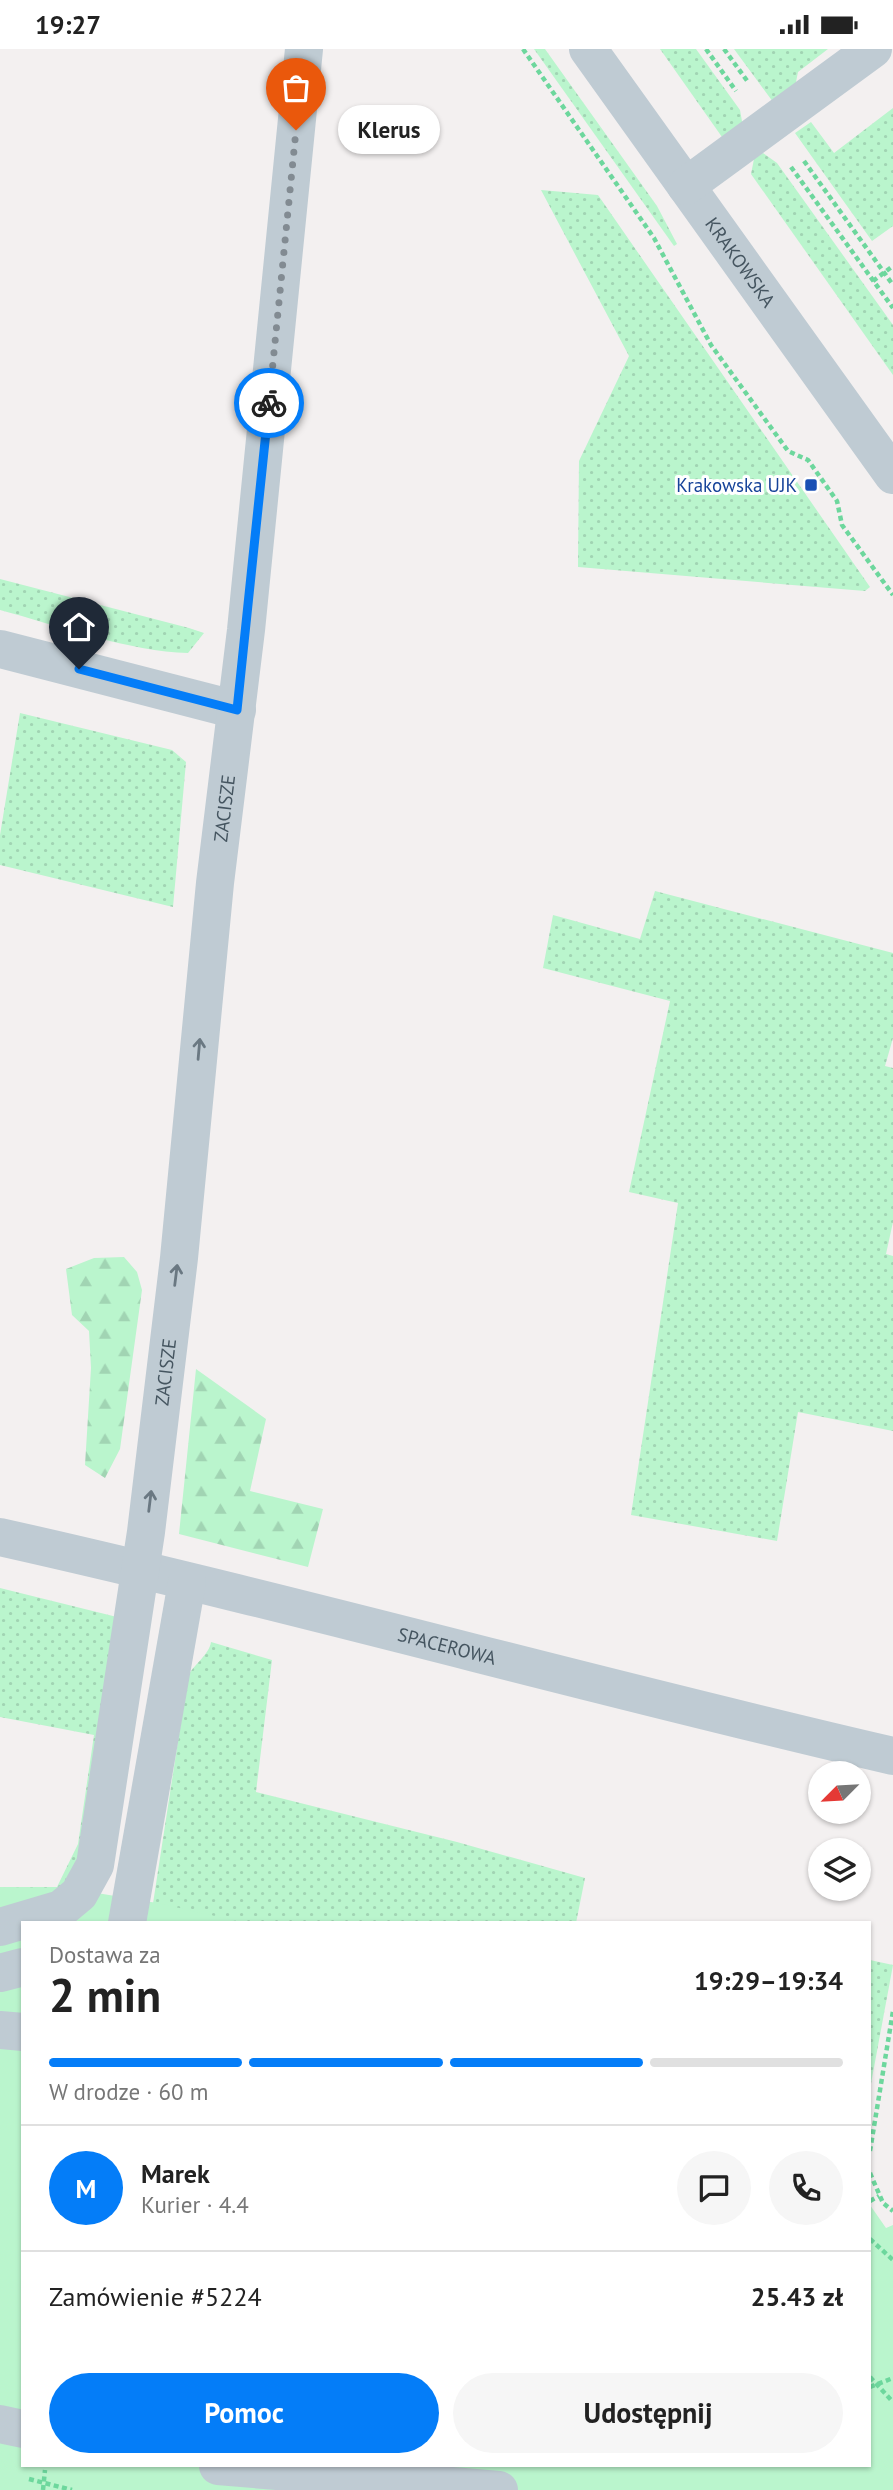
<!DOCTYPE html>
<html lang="pl">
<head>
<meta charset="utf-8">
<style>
	:root { --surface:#fff; --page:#f6f6f6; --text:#222; --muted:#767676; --line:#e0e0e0; --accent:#047df8 }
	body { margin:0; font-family:"PT Sans",sans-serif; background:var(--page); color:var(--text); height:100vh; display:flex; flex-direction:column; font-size:26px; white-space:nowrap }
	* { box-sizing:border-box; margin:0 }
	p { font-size:23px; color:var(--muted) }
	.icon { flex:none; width:38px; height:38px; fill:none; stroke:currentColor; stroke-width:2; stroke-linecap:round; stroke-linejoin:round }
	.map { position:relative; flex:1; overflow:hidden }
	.details { position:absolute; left:21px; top:1872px; width:850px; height:546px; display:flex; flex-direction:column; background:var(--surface); border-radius:0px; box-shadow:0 2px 5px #0004 }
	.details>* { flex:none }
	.needle { width:46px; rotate:246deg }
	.fabs { position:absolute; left:808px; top:1712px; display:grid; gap:14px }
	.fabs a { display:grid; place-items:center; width:63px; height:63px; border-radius:50%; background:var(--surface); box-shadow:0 2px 5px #0004; font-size:35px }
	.pin { position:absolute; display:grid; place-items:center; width:60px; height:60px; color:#fff; margin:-72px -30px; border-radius:50% 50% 50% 0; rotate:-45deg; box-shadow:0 0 7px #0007 }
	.pin .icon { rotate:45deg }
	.courier { position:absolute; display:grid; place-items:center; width:70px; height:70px; margin:-35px; border:5px solid #047df8; border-radius:50%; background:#fff; color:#222; box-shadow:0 2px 9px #0007 }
	.bubble { position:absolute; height:49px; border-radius:24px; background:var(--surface); box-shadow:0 2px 5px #0004; font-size:23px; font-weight:700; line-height:49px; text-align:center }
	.overview em { font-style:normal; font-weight:700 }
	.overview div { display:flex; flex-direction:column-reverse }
	.overview { display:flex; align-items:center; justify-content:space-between; height:119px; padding:0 28px }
	h1 { font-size:46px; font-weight:700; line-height:52px }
	.bar { display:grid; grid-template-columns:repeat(4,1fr); gap:10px 7px; align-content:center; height:84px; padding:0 28px }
	.bar i { height:9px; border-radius:5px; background:var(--line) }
	.bar .on { background:var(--accent) }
	.bar p { grid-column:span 4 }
	.line { display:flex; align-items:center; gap:18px; padding:0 28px; border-top:2px solid var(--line) }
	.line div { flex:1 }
	.round { display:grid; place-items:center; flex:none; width:74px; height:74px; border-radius:37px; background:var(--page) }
	.button { display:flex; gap:14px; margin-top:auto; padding:14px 28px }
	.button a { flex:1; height:80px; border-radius:42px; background:var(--accent); color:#fff; font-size:28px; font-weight:700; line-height:80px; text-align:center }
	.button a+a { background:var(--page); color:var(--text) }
	.status { display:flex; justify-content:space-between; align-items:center; height:49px; padding:0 35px; background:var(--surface); direction:ltr }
	.status svg { height:19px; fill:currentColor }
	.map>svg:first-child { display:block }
	.grass { fill:url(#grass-dots) }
	.forest { fill:url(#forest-firs) }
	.park { fill:#baf5cd }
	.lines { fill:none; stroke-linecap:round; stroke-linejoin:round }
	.path { stroke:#6dd79d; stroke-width:4.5; stroke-dasharray:5 3.5; stroke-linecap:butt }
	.minor { stroke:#bfcbd3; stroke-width:38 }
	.oneway { stroke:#6a7882 }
	.done { stroke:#828b92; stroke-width:7; stroke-dasharray:0 12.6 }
	.route { stroke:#047df8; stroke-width:9 }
	.transit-dot { fill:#1a4fb4; stroke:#fff; stroke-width:2.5 }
	.labels { text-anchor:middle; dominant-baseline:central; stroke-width:6; stroke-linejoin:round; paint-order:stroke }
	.street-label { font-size:19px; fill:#455560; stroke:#fff }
	.transit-label { font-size:19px; fill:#164399; stroke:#fff; text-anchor:end }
</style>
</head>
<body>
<div class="status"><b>19:27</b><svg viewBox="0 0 49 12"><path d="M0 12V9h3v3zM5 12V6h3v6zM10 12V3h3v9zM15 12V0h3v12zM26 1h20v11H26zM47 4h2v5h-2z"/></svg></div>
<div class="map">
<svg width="893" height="2441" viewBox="0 0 893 2441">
	<defs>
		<pattern id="grass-dots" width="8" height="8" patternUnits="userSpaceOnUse" patternTransform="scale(1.75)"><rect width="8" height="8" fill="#baf5cd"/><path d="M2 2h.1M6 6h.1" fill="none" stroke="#a1d4b3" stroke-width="1.8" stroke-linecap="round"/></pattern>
		<pattern id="forest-firs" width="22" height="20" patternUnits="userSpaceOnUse" patternTransform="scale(1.75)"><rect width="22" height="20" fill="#baf5cd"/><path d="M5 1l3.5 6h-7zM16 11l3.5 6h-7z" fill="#a1d4b3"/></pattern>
	</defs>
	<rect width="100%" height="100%" fill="#f3f0f0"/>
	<g class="grass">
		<path d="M534 0H545L657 157 677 195 674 197Z"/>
		<path d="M660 0H696L740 61 743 78 722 88Z"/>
		<path d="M734 0H828L798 23 794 43 776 57Z"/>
		<path d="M893 59V177L872 192 795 84 811 73 834 104Z"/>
		<path d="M763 104 777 114 893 276V326L751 125 754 110Z"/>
		<path d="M541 141 598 146 870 538 865 542 578 518 579 412 629 307Z"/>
		<path d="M0 530 189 579 204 584 188 604C131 603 56 576 0 561Z"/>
		<path d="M20 664 172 701 186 713 173 858 0 816V786Z"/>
		<path d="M655 842 893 904V989L885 1017 893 1019V1173L886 1205 893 1207V1382L798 1363 777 1492 631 1466 678 1154 629 1143 670 952 543 919 553 866 640 890Z"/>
		<path d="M0 1539 117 1568 79 1822 49 1846 0 1838H57L78 1795 94 1686 0 1668Z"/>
		<path d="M211 1593 272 1611 256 1743 457 1793 585 1829 576 1874H150L188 1627C194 1615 209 1606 211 1593Z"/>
		<path d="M870 1911 893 1916 870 2040Z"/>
	</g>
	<g class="forest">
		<path d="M124 1208 137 1223 142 1241 120 1400 105 1429 85 1416 91 1319 89 1282 72 1266 66 1220 94 1209Z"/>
		<path d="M196 1320 266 1370 250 1442 323 1460 308 1518 179 1485Z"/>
	</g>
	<path class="park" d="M0 1838 67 1839 157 1854 246 1874H23V2417H870V2156L886 2179 893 2176V2441H0Z"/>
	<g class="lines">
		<g class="path">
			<path d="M523 0 654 189 711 296 788 402 808 411 837 452 842 476 893 546"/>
			<path d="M706 0 736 42"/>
			<path d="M724 0 748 33"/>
			<path d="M804 112 893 236"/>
			<path d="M791 118 893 259"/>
			<path d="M873 232 893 217"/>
			<path d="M870 2102 893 1962"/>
			<path d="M870 2124 883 2154 893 2162"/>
			<path d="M870 2152 879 2147"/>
			<path d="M870 2190 893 2211"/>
			<path d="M870 2328 893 2353"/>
			<path d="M870 2338 893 2329"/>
			<path d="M29 2430 72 2441"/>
			<path d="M43 2441 45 2421"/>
		</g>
		<g class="minor">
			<path id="s1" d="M588 0 893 426"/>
			<path d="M686 137 873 0"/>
			<path d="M0 600 237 661"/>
			<path id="s2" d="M0 1488C299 1555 594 1638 893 1707"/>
			<path d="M127 1874 187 1533"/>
			<path id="s3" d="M0 1878 61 1860 79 1845 95 1816 146 1483 179 1209 215 834 246 581 304 0"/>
			<path d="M0 1924 23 1918"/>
			<path d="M0 1981 23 1983"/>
			<path d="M0 2375 23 2380"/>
			<path d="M218 2417 499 2441"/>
		</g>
	</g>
	<defs><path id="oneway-shaft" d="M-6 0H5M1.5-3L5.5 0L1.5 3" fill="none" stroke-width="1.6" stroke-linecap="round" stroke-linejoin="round" transform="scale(1.75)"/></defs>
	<g class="oneway">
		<use href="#oneway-shaft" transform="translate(199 1000) rotate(-85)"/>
		<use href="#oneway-shaft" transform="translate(176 1226) rotate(-83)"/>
		<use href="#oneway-shaft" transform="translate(150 1452) rotate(-83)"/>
	</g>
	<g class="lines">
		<path class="done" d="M269 354 296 81"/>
		<path class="route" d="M79 620 237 661 269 354"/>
	</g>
	<rect class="transit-dot" x="804" y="429" width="14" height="14" rx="3.5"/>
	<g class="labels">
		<g class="street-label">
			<text stroke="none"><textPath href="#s1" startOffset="262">KRAKOWSKA</textPath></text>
			<text stroke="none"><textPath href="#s3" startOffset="1185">ZACISZE</textPath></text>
			<text stroke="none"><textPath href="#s3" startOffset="618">ZACISZE</textPath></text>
			<text stroke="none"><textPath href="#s2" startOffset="460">SPACEROWA</textPath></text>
		</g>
		<g class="transit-label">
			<text x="797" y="436">Krakowska UJK</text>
		</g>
	</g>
</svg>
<div class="fabs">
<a><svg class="needle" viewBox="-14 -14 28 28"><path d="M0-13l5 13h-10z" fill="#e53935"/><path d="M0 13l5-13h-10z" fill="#767676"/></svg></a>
<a><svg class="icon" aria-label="layers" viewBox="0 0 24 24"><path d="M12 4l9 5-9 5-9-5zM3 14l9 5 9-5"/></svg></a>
</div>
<div class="pin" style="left:296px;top:81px;background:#ea580c"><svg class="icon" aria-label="bag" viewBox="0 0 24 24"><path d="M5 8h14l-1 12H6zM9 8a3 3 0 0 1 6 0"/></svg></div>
<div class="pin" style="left:79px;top:620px;background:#1f2937"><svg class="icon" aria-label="home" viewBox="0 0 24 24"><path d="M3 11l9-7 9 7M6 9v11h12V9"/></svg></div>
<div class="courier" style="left:269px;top:354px"><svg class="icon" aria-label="bike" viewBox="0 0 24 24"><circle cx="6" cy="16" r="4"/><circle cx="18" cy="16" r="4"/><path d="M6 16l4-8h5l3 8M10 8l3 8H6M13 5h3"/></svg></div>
<div class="bubble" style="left:338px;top:56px;width:102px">Klerus</div>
<section class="details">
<div class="overview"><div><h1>2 min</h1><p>Dostawa za</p></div><em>19:29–19:34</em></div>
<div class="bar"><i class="on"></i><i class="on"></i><i class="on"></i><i></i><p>W drodze · 60 m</p></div>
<div class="line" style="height:126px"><b class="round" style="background:var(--accent);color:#fff">M</b><div><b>Marek</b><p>Kurier · 4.4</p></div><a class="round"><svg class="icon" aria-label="chat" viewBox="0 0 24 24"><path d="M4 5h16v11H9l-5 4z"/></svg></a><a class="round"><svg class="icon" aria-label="phone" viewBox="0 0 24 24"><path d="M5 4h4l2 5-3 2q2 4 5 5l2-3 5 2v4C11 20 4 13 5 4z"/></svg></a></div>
<div class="line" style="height:91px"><div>Zamówienie #5224</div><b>25.43 zł</b></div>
<div class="button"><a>Pomoc</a><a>Udostępnij</a></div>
</section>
</div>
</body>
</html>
